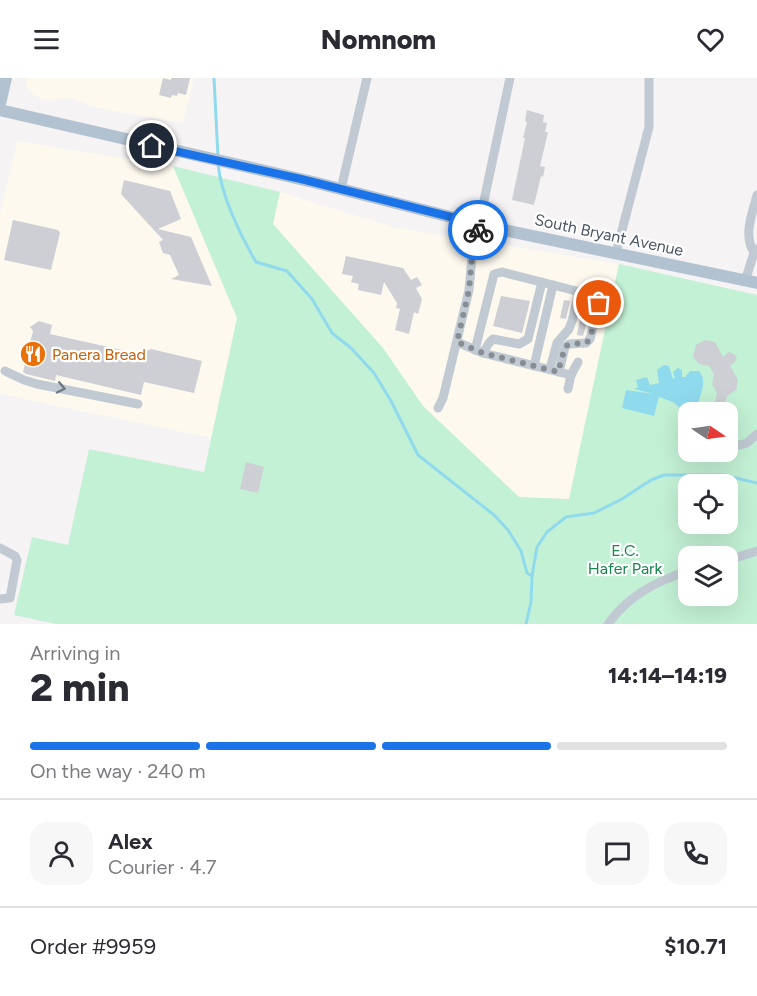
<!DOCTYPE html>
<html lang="en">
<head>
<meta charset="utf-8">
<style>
	:root { --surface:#fff; --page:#f7f7f7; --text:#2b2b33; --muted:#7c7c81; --line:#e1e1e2; --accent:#1a73e8 }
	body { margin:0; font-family:Figtree,sans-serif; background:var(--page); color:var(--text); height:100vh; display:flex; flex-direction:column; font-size:22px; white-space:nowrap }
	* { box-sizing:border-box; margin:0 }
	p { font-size:20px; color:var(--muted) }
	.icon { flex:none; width:33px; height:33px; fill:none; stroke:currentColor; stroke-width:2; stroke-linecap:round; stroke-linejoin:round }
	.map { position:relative; height:546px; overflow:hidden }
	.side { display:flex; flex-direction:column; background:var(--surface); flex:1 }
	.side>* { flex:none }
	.needle { width:39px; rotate:103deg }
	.controls { position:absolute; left:678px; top:324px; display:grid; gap:12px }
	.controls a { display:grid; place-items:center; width:60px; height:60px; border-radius:12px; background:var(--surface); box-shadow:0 6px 24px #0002; font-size:30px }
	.pin { position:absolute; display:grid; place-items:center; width:51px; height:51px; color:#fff; margin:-26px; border:3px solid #fff; border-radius:50%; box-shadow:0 2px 6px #0007 }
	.courier { position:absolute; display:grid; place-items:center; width:60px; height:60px; margin:-30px; border:4px solid #1a73e8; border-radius:50%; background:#fff; color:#222; box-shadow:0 2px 8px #0007 }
	.head em { font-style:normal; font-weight:800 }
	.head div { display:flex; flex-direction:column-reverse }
	.head { display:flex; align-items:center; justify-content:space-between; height:102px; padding:0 30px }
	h1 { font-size:39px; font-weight:800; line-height:45px }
	.bar { display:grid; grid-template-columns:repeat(4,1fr); gap:9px 6px; align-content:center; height:72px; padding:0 30px }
	.bar i { height:8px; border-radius:4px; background:var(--line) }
	.bar .active { background:var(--accent) }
	.bar p { grid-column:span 4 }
	.line { display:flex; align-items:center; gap:15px; padding:0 30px; border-top:2px solid var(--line) }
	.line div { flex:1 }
	.round { display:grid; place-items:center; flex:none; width:63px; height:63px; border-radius:18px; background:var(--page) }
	header { display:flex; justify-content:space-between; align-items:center; height:78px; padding:0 30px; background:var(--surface); font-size:27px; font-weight:800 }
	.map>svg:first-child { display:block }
	.commercial { fill:#fdf9ef }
	.green { fill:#c3f1d5; fill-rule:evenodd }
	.water { fill:#90daee }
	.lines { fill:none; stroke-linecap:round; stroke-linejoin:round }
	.stream { stroke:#90daee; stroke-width:3 }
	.building { fill:#cdcfd5 }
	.minor { stroke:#c1cad2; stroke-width:9 }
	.major { stroke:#b3c2d1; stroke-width:12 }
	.oneway { stroke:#6e7983 }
	.done { stroke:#868d94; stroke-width:6; stroke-dasharray:0 10.8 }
	.route { stroke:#1a73e8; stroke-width:8 }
	.labels { text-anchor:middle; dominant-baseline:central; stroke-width:4.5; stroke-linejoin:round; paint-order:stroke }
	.street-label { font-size:16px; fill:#4a5661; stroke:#fff }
	.food-label { font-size:16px; fill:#c56008; stroke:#fff; text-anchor:start }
	.park-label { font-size:16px; fill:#17864f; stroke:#fff }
</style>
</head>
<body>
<header><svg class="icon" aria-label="menu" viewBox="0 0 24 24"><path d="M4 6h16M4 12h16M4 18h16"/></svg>Nomnom<svg class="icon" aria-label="heart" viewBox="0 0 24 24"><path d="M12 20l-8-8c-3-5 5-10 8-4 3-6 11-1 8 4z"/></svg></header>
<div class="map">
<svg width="757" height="546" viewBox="0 0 757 546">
	<rect width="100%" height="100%" fill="#f5f3f3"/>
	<g class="commercial">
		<path d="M26 0H194L183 45 102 31 87 27 73 20 44 22 32 16 28 12Z"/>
		<path d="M17 63 173 88 237 240 211 360 0 316V135Z"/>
		<path d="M280 114 393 149 619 186 569 422 519 419 423 328 383 270 273 146Z"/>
	</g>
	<path class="green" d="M173 88 280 114 273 146 383 270 423 328 519 419 569 421 619 186 757 217V546H56L14 537 32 459 68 467 89 371 204 394 237 240ZM688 334H728V374H688ZM688 406H728V446H688ZM688 478H728V518H688Z"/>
	<path class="water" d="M664 287 669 288 673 301 675 300 673 294 678 290 682 292V299H685L690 293H699C708 303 700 317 697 329L690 334H685L673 324 659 319 654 338 622 330 626 312 654 316 634 311 638 309 636 302 647 299 650 307 659 305 657 292Z"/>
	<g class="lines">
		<g class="stream">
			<path d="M214 0 218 79"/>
			<path d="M218 86C221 117 240 157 256 184L287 193 312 221 332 255 351 270 374 295 391 323 418 377 494 437 508 452 521 473 527 495 532 498"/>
			<path d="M526 546 531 524 532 498 537 469 547 454 566 439 594 435 622 421 651 402 664 397H723L757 405"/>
		</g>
	</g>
	<g class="building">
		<path d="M163 0 171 2V0H190L186 17 178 15 177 18 172 17 171 20 159 17Z"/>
		<path d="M527 32 544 37 543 44 547 45 545 54H548L540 88 545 89 543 99 541 98 534 127 512 122 525 60H523L527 44 525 43Z"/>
		<path d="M124 102 170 113 181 141 158 151 191 159 212 208 171 201 179 197 170 177 163 175 159 164 163 162 121 116Z"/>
		<path d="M13 142 58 152 60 155 51 192 4 182Z"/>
		<path d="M346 178 403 190 411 202 417 199 422 207 416 210 422 221 418 236 414 234 409 256 395 252 400 231 396 230 397 225 384 204 381 217 358 212 359 206 351 204 353 198 342 196Z"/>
		<path d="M501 218 530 223 522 255 493 248Z"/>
		<path d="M564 222 570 223 566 241 560 240Z"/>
		<path d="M583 226 591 228 583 258 577 257Z"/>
		<path d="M39 243 52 247 50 256 140 276 151 271 202 283 194 315 144 304 141 317 56 297 55 303 26 296 23 294 33 253 30 249Z"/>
		<path d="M705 262 715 264 723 279 729 274 734 276 737 279 735 284 730 288 738 302 736 312 727 318 725 326 730 334H699L715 324 717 315 712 306 714 296 709 288 699 286 693 278 696 267Z"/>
		<path d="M246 384 264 389 258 415 240 411Z"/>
	</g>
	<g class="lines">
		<g class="minor">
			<path d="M341 111 367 0"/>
			<path d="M757 117C752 137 743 156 754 175L757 171"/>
			<path d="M616 175 649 49V0"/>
			<path d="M745 203 754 175"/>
			<path d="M553 207 599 219"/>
			<path d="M457 264 483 275 571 297 568 311"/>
			<path d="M475 272 494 196 502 194 553 207 534 288"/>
			<path d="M483 275 489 265 493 261 519 266 528 261 542 204"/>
			<path d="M550 291 557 265 569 251 572 243 579 214"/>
			<path d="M5 293 24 302 37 306 138 326"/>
			<path d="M559 294 565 269 569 266 586 265 590 261 599 225 597 218"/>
			<path d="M571 297 578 284"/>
			<path d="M438 330 443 320 469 212 472 179 510 0"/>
			<path d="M728 370 747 365 757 356"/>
			<path d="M0 470 15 478 17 482 10 520 0 521"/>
			<path d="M728 482 757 473"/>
			<path d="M608 546C628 518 656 503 688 493"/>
		</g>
		<g class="major">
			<path d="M0 26 6 0"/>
			<path d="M0 32 313 104 490 149 757 205"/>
		</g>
	</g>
	<defs><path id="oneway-chevron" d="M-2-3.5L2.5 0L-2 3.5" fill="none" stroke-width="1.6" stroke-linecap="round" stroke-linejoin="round" transform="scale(1.5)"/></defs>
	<use class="oneway" href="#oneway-chevron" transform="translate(61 310) rotate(12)"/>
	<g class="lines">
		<path class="done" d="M478 152 472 179 469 212 457 264 483 275 558 294 565 269 569 266 586 265 590 261 599 225"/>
		<path class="route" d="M152 68 301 101 479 146 478 152"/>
	</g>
	<defs>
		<g id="restaurant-disc" transform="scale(1.35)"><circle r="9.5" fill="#e8710a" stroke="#fff"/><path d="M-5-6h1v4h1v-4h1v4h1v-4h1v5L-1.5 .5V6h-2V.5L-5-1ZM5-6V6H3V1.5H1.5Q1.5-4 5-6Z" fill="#fff"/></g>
	</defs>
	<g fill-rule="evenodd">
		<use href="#restaurant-disc" x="33" y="276"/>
	</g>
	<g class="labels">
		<g class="street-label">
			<text transform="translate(609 157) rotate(12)">South Bryant Avenue</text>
		</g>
		<g class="food-label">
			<text x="52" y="276">Panera Bread</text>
		</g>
		<g class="park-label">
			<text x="625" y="472">E.C.<tspan x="625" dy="18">Hafer Park</tspan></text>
		</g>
	</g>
</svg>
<div class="controls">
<a><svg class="needle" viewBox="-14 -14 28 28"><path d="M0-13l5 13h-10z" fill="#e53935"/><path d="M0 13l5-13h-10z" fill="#7c7c81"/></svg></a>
<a><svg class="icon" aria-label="locate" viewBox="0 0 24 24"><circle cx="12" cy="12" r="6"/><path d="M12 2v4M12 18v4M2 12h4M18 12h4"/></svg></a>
<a><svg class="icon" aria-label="layers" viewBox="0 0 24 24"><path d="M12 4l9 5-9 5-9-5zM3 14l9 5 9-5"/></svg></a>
</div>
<div class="pin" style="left:599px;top:225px;background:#ea580c"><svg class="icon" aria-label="bag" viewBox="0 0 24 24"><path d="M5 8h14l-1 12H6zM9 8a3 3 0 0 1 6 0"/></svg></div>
<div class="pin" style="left:152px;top:68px;background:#1f2937"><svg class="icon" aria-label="home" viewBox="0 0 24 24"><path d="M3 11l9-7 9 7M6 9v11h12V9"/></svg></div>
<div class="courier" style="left:478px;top:152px"><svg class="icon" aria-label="bike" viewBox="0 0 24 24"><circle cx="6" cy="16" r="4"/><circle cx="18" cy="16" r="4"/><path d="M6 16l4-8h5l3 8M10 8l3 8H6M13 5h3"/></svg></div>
</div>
<section class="side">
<div class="head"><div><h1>2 min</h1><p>Arriving in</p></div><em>14:14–14:19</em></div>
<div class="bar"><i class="active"></i><i class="active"></i><i class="active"></i><i></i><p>On the way · 240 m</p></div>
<div class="line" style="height:108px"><a class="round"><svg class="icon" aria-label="person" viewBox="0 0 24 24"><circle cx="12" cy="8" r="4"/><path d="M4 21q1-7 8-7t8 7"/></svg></a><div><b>Alex</b><p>Courier · 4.7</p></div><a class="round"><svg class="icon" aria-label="chat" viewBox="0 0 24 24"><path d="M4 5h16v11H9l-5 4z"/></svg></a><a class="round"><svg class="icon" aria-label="phone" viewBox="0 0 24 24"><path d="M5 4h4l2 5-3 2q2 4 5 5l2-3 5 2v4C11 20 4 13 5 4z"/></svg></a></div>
<div class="line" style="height:78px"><div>Order #9959</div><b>$10.71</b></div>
</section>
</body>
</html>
